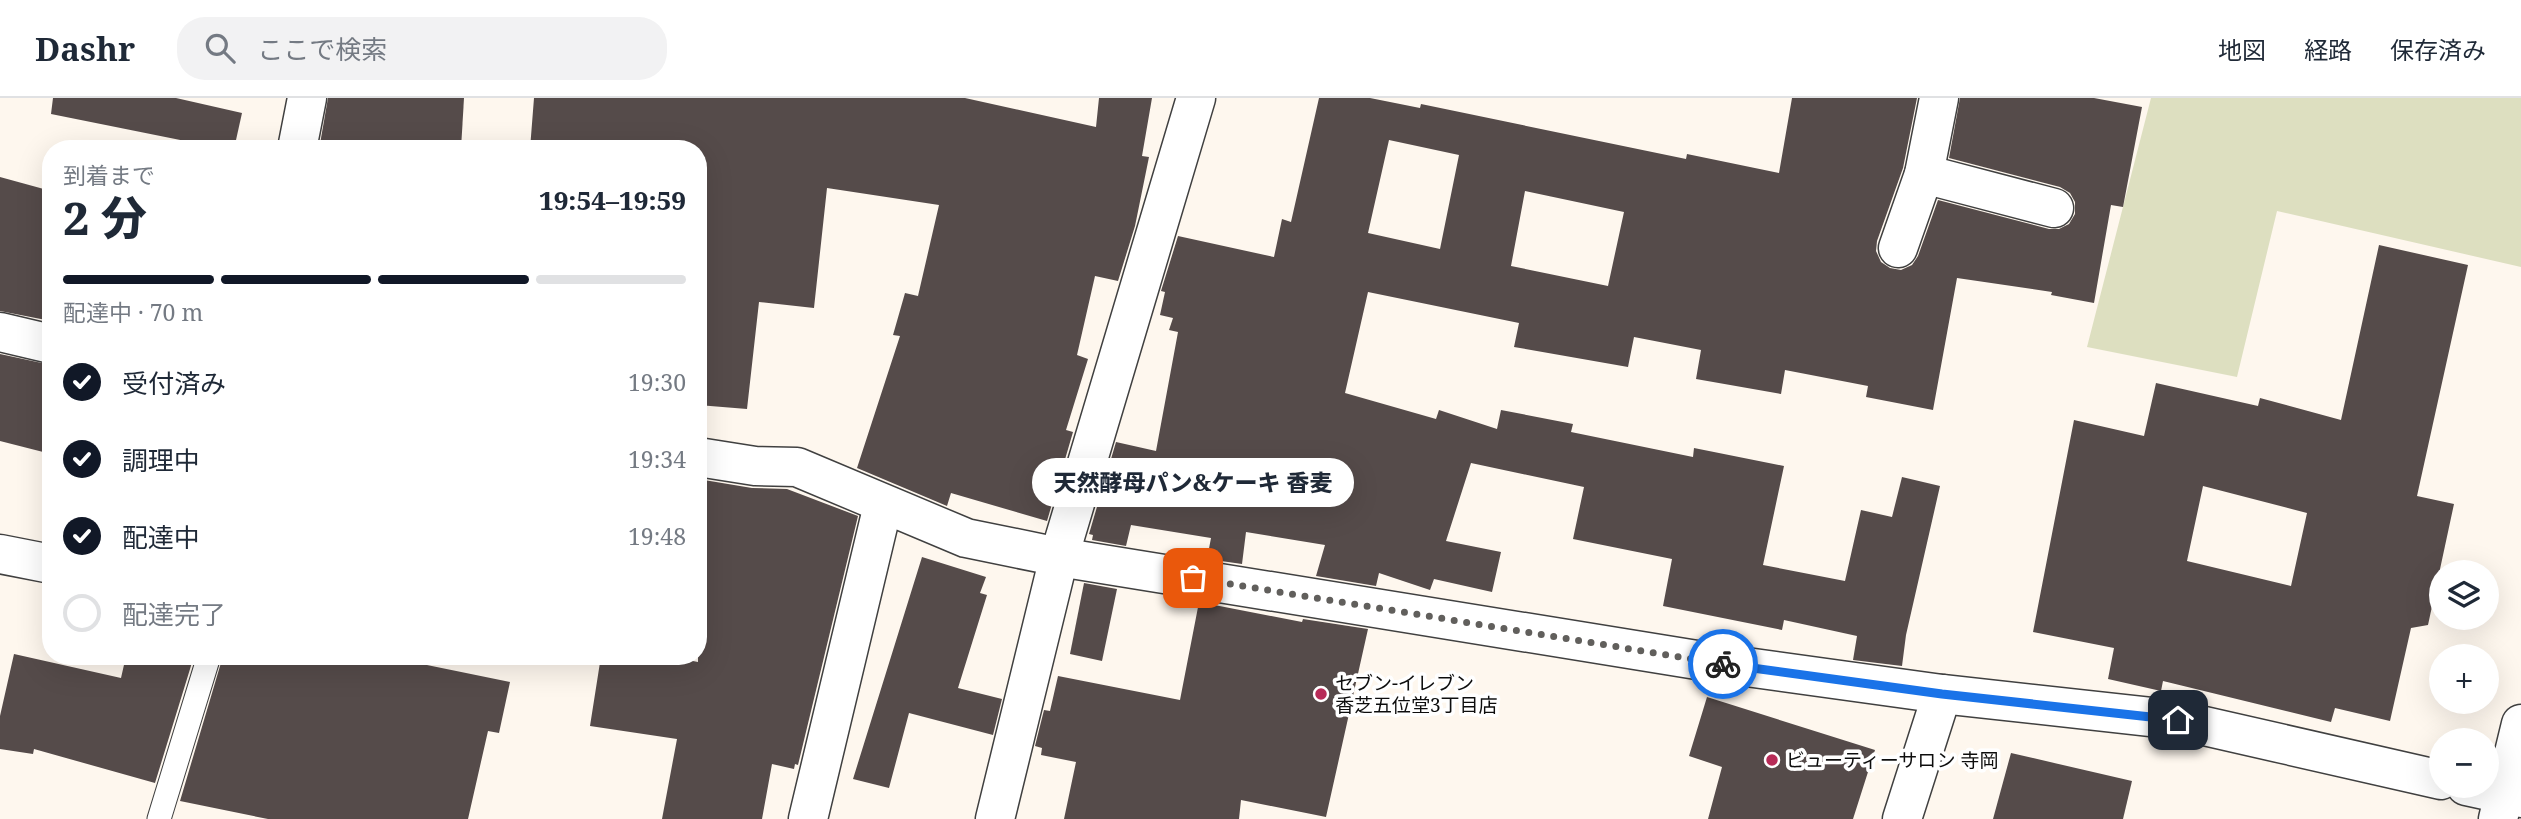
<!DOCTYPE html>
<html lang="ja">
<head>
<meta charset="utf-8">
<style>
	:root { --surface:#fff; --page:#f2f2f3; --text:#1f2937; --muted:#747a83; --line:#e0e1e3; --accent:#111827 }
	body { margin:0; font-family:"Noto Serif","Noto Sans JP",serif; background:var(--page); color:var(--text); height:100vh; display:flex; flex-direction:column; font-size:26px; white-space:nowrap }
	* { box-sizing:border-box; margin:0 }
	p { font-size:23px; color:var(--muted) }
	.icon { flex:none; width:38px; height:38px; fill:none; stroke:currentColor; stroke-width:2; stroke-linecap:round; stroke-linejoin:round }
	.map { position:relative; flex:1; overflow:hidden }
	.drawer { position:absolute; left:42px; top:42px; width:665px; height:525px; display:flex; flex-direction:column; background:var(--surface); border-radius:28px; box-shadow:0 7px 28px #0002 }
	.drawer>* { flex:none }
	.tools { position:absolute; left:2429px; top:462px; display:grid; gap:14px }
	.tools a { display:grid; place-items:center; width:70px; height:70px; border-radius:50%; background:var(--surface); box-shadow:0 7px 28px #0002; font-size:35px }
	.pin { position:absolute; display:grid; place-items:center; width:60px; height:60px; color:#fff; margin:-30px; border-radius:14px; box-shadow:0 4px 10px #0006 }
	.courier { position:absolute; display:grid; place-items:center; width:70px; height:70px; margin:-35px; border:5px solid #1a73e8; border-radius:50%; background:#fff; color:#222; box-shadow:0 2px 9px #0007 }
	.bubble { position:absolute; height:49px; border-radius:24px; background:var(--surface); box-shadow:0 7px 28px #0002; font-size:23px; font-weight:800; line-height:49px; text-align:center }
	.summary em { font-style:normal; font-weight:800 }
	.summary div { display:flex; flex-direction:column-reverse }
	.summary { display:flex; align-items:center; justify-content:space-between; height:119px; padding:0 21px }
	h1 { font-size:46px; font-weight:800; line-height:52px }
	.bar { display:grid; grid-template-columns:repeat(4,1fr); gap:10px 7px; align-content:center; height:84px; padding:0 21px }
	.bar i { height:9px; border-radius:5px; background:var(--line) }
	.bar .active { background:var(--accent) }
	.bar p { grid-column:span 4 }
	ol { padding:0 21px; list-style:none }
	li { display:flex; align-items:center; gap:21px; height:77px }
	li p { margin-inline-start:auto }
	li .icon { padding:7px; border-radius:50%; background:var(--accent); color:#fff; stroke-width:4 }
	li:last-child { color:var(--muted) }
	li i { width:38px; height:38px; border:4px solid var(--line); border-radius:50% }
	header { display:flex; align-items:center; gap:42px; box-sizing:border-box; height:98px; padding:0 35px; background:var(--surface); border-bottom:2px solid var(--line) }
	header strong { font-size:33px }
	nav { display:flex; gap:38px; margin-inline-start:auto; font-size:24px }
	.search { width:490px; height:63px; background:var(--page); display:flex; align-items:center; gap:18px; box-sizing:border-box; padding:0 24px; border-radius:28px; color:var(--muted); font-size:26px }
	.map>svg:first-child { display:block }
	.cemetery { fill:#dddfc0 }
	.building { fill:#554b4a; fill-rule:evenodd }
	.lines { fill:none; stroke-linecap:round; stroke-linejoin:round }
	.service-casing { stroke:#404040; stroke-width:25 }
	.minor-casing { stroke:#404040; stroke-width:41 }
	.service { stroke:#fff; stroke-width:23 }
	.minor { stroke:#fff; stroke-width:38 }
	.done { stroke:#615f5c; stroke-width:7; stroke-dasharray:0 12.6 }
	.route { stroke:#1a73e8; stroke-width:9 }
	.poi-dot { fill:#b72b57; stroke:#fff; stroke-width:2.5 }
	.labels { text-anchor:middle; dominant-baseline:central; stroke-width:7; stroke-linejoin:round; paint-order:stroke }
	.poi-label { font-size:19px; fill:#0d0d0d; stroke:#fff; text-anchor:start }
</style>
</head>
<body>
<header>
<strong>Dashr</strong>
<div class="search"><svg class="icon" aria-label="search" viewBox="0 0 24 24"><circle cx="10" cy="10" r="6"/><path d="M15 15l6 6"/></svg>ここで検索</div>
<nav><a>地図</a><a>経路</a><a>保存済み</a></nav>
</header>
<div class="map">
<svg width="2521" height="721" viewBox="0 0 2521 721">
	<rect width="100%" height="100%" fill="#fef7ee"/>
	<path class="cemetery" d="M2151 0H2521V169L2277 113 2237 279 2087 249Z"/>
	<g class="building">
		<path d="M53 0H176L242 15 234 51H225L51 16Z"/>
		<path d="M328 0H464L461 51H347L320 46Z"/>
		<path d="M534 0H965L1096 29 1099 0H1152L1142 58 1149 59 1135 128 1118 183 1095 178 1077 257 1088 261 1066 332 1073 334 1047 423 951 395 947 408 857 370 900 238 893 237 905 195 918 198 939 107 827 90 814 210 759 204 747 311 698 307V51H530Z"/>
		<path d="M1319 0H1370L1420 10 1421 6 1686 61 1687 56 1779 75 1792 0H1917L1903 70 1877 143 1876 153 1881 164 1890 170 1901 172 1912 167 1918 158 1938 102 2049 131H2059L2069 126 2075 116V104L2070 95 2060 89 1949 60 1960 0H2094L2142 9 2123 109 2111 107 2094 205 2051 197 2052 194 1957 180 1933 312 1866 299 1868 288 1785 272 1781 296 1696 281 1701 252 1634 239 1628 269 1514 249 1519 225 1368 194 1345 295 1436 321 1439 312 1497 331 1501 312 1573 326 1571 334 1693 359 1694 350 1784 368 1763 467 1845 483 1861 412 1892 419 1902 379 1940 388 1906 537 1902 568 1853 562 1857 538 1784 522 1782 532 1663 508 1672 461 1573 441 1584 389 1471 365 1446 443 1501 454 1492 494 1434 481 1430 492 1379 475 1376 488 1316 478 1325 447 1246 434 1242 466 1207 461 1211 440 1131 427 1126 448 1092 442 1093 437 1089 436 1116 344 1156 353 1178 234 1169 232 1173 220 1160 217 1165 194 1161 193 1178 138 1274 159 1282 121 1291 124ZM1389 42 1459 57 1440 151 1368 135ZM1525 93 1624 114 1608 188 1511 168Z"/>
		<path d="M0 79 51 93V223L0 213Z"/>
		<path d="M2379 147 2468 167 2417 398 2454 406 2428 527 2411 530 2390 623 2335 610 2331 624 2163 583 2161 593 2108 581 2114 550 2033 534 2074 322 2144 338 2156 285 2258 308 2260 300 2341 322ZM2203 388 2307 415 2291 488 2187 463Z"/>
		<path d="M0 256 51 267V356L0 343Z"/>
		<path d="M698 381 752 390 787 391 858 418 798 667 795 666 794 671 772 666 762 721H662L677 641 590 628 601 558H667L698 564Z"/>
		<path d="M922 459 986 479 980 495 987 497 958 590 1002 601 993 637 909 615 889 690 853 681Z"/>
		<path d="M1084 485 1117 491 1102 563 1070 556Z"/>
		<path d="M1199 504 1302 524 1303 521 1368 531 1326 719 1241 702 1239 721H1064L1076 664 1041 657 1042 650 1035 648 1044 612 1050 613 1058 578 1180 602Z"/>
		<path d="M14 556 121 580 126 558H194L155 685 34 651 33 656 0 651V618Z"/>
		<path d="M223 558H383L510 584 499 635 488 633 468 721H268L180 703Z"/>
		<path d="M1707 599 1875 652 1853 721H1708L1722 669 1689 658Z"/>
		<path d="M2011 655 2132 683 2123 721H1993Z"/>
	</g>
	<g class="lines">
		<g class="service-casing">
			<path id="service" d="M159 721 209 558"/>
		</g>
		<g class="minor-casing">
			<g id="minor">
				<path d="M297 51 307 0"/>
				<path d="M1924 76 2054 110"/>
				<path d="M1898 150 1924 76 1939 0"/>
				<path d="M0 234 51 246"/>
				<path d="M698 359 755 368 797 369 966 440 1059 459 1703 563 1942 596 2178 622 2441 682"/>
				<path d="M0 456 51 466"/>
				<path d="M2466 688 2521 700"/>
				<path d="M808 721 883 407"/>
				<path d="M995 721 1059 459 1196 0"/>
				<path d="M1902 721 1942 596"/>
				<path d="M2498 721 2521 626"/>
			</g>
		</g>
		<use href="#service" class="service"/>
		<use href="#minor" class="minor"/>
	</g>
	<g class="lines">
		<path class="done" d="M1193 480 1723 566"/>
		<path class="route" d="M1723 566 1942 596 2178 622"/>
	</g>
	<g class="poi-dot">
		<circle cx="1321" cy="596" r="7"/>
		<circle cx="1772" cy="662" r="7"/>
	</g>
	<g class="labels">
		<g class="poi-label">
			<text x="1335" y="585">セブン-イレブン<tspan x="1335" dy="22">香芝五位堂3丁目店</tspan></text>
			<text x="1786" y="662">ビューティーサロン 寺岡</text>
		</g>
	</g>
</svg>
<div class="tools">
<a><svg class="icon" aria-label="layers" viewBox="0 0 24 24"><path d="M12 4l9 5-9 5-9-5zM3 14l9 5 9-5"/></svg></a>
<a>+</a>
<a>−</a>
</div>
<div class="pin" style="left:1193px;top:480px;background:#ea580c"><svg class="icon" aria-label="bag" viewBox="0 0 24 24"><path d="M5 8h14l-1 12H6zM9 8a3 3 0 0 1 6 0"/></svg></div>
<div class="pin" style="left:2178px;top:622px;background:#1f2937"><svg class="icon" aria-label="home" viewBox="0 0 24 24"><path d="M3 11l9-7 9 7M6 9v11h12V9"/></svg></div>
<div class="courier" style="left:1723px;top:566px"><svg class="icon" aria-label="bike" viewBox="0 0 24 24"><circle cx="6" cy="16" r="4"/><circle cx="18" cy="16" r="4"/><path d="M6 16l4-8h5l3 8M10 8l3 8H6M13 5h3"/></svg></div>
<div class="bubble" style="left:1032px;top:360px;width:322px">天然酵母パン&amp;ケーキ 香麦</div>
<section class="drawer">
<div class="summary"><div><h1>2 分</h1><p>到着まで</p></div><em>19:54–19:59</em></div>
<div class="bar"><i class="active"></i><i class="active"></i><i class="active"></i><i></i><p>配達中 · 70 m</p></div>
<ol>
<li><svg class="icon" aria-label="check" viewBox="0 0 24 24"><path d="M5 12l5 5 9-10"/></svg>受付済み<p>19:30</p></li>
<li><svg class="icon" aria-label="check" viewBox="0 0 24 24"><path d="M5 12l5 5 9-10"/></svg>調理中<p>19:34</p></li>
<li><svg class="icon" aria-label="check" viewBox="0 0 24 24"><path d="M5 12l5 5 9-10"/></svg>配達中<p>19:48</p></li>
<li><i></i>配達完了</li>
</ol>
</section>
</div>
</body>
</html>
